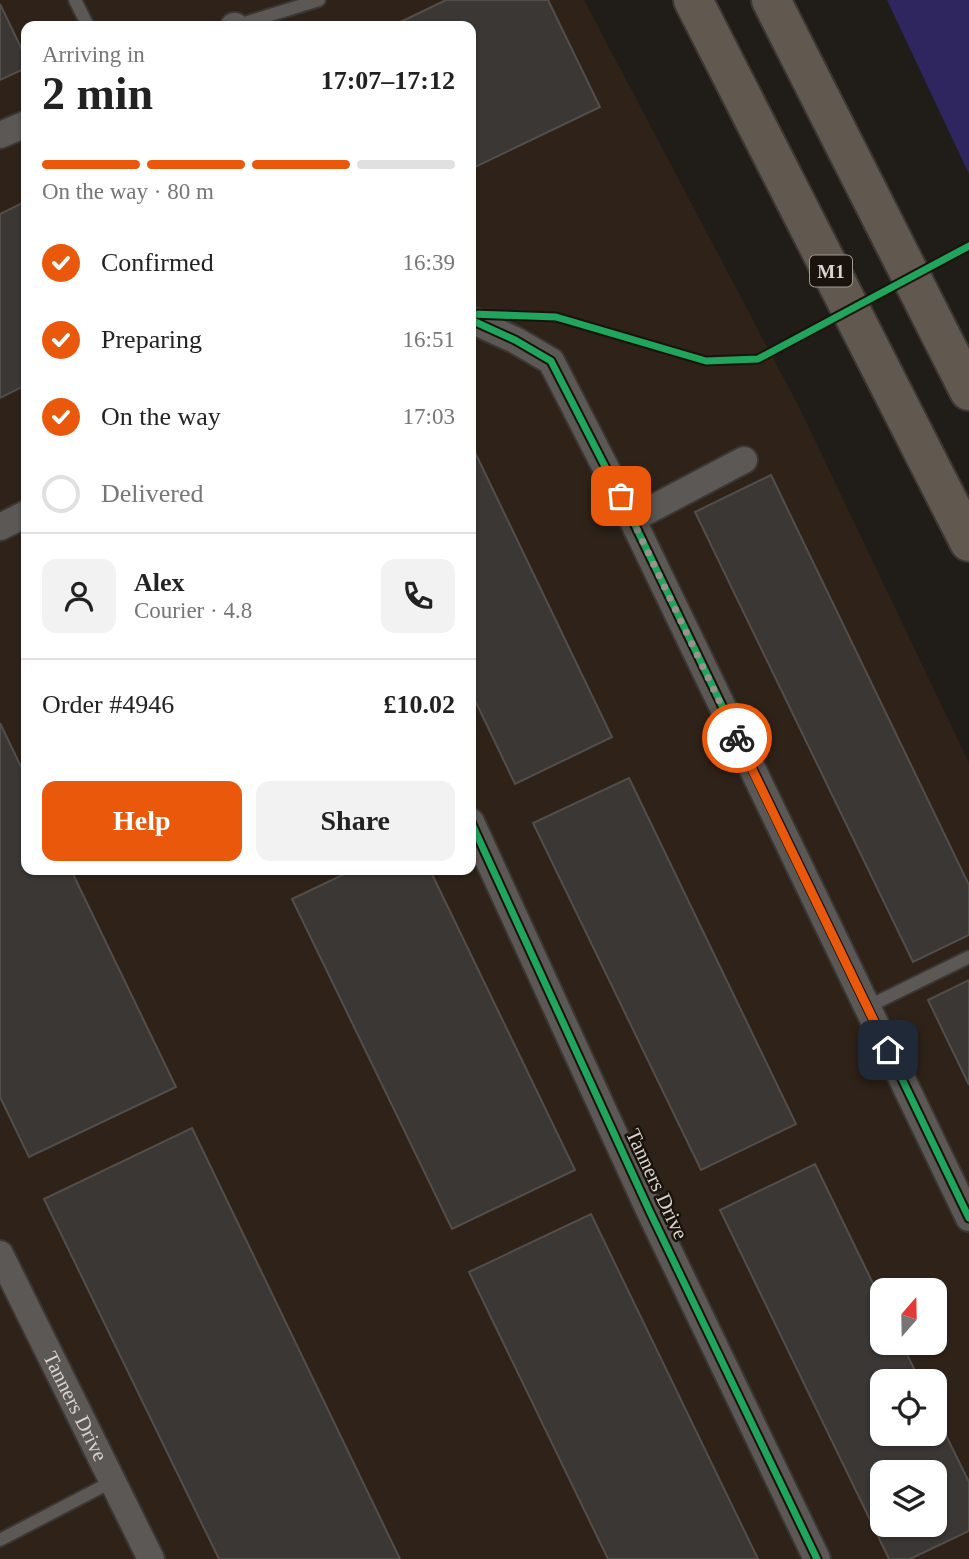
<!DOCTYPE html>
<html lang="en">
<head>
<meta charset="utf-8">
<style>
	:root { --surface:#fff; --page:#f2f2f2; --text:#222; --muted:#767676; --line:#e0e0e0; --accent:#ea580c }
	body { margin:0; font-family:Georgia,serif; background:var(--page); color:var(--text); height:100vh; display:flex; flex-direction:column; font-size:26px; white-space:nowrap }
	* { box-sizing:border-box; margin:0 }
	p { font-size:23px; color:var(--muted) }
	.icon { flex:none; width:38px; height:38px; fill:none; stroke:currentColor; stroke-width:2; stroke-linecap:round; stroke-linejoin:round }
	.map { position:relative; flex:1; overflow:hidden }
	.details { position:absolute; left:21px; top:21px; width:455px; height:854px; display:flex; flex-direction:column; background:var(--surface); border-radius:14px; box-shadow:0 2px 5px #0004 }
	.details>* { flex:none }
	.needle { width:46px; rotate:20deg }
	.fabs { position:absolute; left:870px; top:1278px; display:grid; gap:14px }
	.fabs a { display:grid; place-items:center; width:77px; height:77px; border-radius:14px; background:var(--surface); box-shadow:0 2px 5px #0004; font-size:35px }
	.pin { position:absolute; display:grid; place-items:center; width:60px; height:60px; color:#fff; margin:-30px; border-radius:14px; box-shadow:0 4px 10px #0006 }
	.courier { position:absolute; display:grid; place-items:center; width:70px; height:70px; margin:-35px; border:5px solid #ea580c; border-radius:50%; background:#fff; color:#222; box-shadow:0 2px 9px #0007 }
	.head em { font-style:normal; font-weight:600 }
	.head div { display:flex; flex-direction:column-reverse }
	.head { display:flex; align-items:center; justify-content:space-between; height:119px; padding:0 21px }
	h1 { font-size:46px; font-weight:600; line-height:52px }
	.bar { display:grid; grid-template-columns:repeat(4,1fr); gap:10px 7px; align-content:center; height:84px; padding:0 21px }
	.bar i { height:9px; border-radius:5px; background:var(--line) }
	.bar .current { background:var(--accent) }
	.bar p { grid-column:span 4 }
	.line { display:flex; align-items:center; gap:18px; padding:0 21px; border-top:2px solid var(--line) }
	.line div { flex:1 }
	.round { display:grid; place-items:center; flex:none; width:74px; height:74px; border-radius:14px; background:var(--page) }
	ol { padding:0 21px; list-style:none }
	li { display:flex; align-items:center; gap:21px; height:77px }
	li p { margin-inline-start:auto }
	li .icon { padding:7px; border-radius:50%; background:var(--accent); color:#fff; stroke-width:4 }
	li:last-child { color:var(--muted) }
	li i { width:38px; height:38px; border:4px solid var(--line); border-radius:50% }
	.action { display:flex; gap:14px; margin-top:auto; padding:14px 21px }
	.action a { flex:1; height:80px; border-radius:14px; background:var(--accent); color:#fff; font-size:28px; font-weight:600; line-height:80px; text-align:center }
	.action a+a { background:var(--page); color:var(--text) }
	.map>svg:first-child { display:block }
	.built { fill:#2f2319; fill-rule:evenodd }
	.green { fill:#2f265f }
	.building { fill:#3b3734; stroke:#524e4b; stroke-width:2; fill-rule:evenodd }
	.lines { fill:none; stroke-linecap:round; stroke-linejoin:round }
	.service-casing { stroke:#3b3734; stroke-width:16 }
	.minor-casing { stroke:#3b3734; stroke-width:30 }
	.motorway-casing { stroke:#3b3734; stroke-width:42 }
	.service { stroke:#5c5855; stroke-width:12 }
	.minor { stroke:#5c5855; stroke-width:26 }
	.motorway { stroke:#61584f; stroke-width:38 }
	.cycleway-casing { stroke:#1a130c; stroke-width:11 }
	.cycleway { stroke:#20a55d; stroke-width:7 }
	.done { stroke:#98938e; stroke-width:7; stroke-dasharray:0 12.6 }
	.route { stroke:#ea580c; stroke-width:9 }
	.labels { text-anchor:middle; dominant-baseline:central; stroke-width:5; stroke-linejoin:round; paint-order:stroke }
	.shield { fill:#1a130c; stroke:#9f9994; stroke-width:2 }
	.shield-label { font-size:19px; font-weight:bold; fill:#d8d3ce }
	.street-label { font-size:21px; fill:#d8d3ce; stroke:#1a130c }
</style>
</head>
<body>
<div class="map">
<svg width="969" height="1559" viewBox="0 0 969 1559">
	<rect width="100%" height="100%" fill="#201c18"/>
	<path class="built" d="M0 0H584L802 413 969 763V1559H0ZM26 26H471V870H26ZM882 1290H934V1342H882ZM882 1381H934V1433H882ZM882 1472H934V1524H882Z"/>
	<path class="green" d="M887 0H969V174Z"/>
	<g class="building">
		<path d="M446 0H548L600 107 471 169V26H392Z"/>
		<path d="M0 4 26 58V68L0 80Z"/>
		<path d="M26 201V385L0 398V214Z"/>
		<path d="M471 444 612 737 515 784 471 692Z"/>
		<path d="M771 475 969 885V935L913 962 695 512Z"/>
		<path d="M0 723 26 777V870H71L176 1087 29 1157 0 1097Z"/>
		<path d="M629 778 796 1124 701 1170 533 823Z"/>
		<path d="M353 870H430L575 1170 452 1229 292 899Z"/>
		<path d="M969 980V1085L928 1000Z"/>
		<path d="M192 1128 400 1559H219L44 1199Z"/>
		<path d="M815 1164 882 1302V1342H901L920 1381H882V1433H934V1411L969 1482V1531L910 1559H889L720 1210ZM882 1472H934V1524H882Z"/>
		<path d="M591 1214 758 1559H608L469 1272Z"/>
	</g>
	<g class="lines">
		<g class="service-casing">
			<g id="service">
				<path d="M75 0 88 26"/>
				<path d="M235 26 319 0"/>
				<path d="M867 1007 969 957"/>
				<path d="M0 1540 113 1481"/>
			</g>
		</g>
		<g class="minor-casing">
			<g id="minor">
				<path d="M234 26H235"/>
				<path d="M0 135 26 124"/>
				<path d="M471 320 515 340 551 361 632 519 969 1218"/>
				<path d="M632 519 744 460"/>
				<path d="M0 527 26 514"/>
				<path d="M471 822 650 1212 817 1559"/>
				<path id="s1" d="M0 1254 151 1559"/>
			</g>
		</g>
		<g class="motorway-casing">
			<g id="motorway">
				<path d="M693 0 969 542"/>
				<path d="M771 0 969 391"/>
			</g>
		</g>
		<use href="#service" class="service"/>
		<use href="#minor" class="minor"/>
		<use href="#motorway" class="motorway"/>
		<g class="cycleway-casing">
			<g id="cycleway">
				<path d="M471 314 556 317 706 361 758 359 969 246"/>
				<path d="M471 320 515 340 551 361 632 519 969 1218"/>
				<path d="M471 822 650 1212 817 1559"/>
			</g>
		</g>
		<use href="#cycleway" class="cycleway"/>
	</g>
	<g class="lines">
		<path class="done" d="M621 496 737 738"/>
		<path class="route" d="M737 738 888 1050"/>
	</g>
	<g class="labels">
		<rect class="shield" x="810" y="255.5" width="42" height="31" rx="5"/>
		<g class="shield-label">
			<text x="831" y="271">M1</text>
		</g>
		<g class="street-label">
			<text transform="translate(657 1184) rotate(65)">Tanners Drive</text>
			<text stroke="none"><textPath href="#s1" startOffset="170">Tanners Drive</textPath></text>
		</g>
	</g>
</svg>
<div class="fabs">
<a><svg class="needle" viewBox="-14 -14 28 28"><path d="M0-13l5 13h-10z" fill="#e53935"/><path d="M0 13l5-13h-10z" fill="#767676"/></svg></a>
<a><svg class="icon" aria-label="locate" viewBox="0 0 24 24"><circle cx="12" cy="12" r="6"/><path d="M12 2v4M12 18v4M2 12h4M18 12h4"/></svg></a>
<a><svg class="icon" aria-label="layers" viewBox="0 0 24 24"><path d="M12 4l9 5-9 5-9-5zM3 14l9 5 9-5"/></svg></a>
</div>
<div class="pin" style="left:621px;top:496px;background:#ea580c"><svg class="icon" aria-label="bag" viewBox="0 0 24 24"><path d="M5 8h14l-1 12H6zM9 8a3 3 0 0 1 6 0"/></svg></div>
<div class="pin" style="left:888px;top:1050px;background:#1f2937"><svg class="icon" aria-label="home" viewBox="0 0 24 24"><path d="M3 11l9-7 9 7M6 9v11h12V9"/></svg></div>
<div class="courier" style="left:737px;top:738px"><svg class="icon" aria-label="bike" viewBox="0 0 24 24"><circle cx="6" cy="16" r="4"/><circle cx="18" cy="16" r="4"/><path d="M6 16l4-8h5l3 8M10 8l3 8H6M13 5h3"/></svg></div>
<section class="details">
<div class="head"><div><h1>2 min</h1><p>Arriving in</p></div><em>17:07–17:12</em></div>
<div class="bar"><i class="current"></i><i class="current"></i><i class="current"></i><i></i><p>On the way · 80 m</p></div>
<ol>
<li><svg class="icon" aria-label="check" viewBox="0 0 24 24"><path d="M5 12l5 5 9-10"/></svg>Confirmed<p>16:39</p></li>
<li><svg class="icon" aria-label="check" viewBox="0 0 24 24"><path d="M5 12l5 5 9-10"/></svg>Preparing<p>16:51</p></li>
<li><svg class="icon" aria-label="check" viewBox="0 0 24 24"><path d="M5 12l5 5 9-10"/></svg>On the way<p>17:03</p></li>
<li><i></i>Delivered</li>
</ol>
<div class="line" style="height:126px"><a class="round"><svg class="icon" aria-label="person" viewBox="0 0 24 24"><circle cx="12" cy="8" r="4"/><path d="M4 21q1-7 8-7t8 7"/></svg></a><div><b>Alex</b><p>Courier · 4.8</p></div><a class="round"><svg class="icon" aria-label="phone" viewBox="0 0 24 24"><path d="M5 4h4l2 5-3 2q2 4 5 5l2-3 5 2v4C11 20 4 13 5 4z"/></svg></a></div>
<div class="line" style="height:91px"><div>Order #4946</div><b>£10.02</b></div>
<div class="action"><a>Help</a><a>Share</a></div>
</section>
</div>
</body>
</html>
